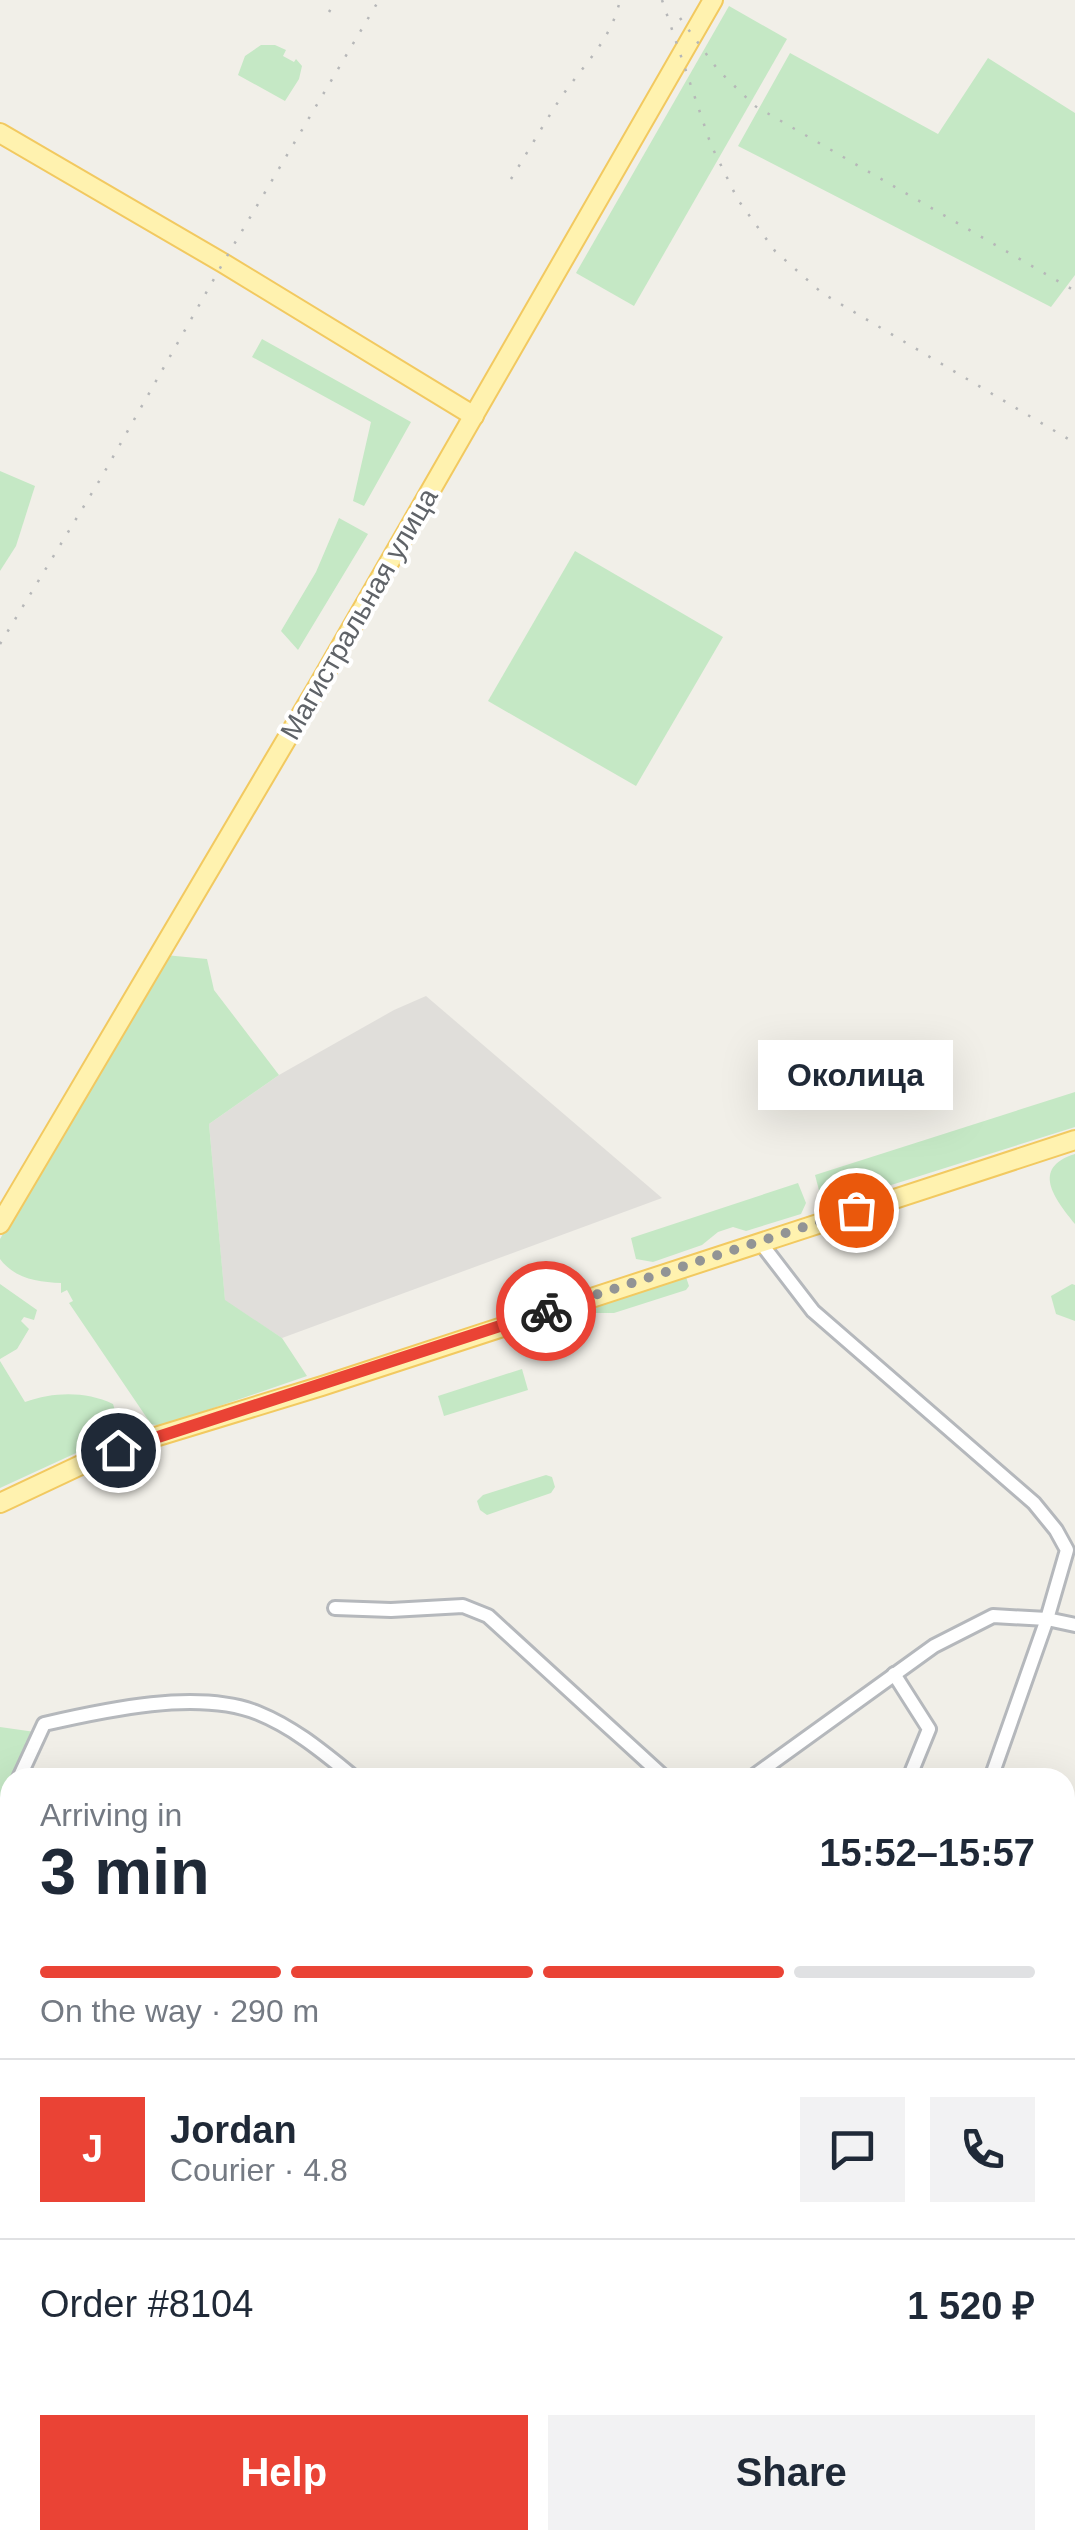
<!DOCTYPE html>
<html lang="en">
<head>
<meta charset="utf-8">
<style>
	:root { --surface:#fff; --page:#f2f2f3; --text:#1f2937; --muted:#747a83; --line:#e0e1e3; --accent:#ea4335 }
	body { margin:0; font-family:Arial,sans-serif; background:var(--page); color:var(--text); height:100vh; display:flex; flex-direction:column; font-size:38px; white-space:nowrap }
	* { box-sizing:border-box; margin:0 }
	p { font-size:32px; color:var(--muted) }
	.icon { flex:none; width:55px; height:55px; fill:none; stroke:currentColor; stroke-width:2; stroke-linecap:round; stroke-linejoin:round }
	.map { position:relative; flex:1; overflow:hidden }
	.panel { position:absolute; left:0px; top:1768px; width:1075px; height:782px; display:flex; flex-direction:column; background:var(--surface); border-radius:30px 30px 0 0; box-shadow:0 10px 40px #0002 }
	.panel>* { flex:none }
	.pin { position:absolute; display:grid; place-items:center; width:85px; height:85px; color:#fff; margin:-42px; border:5px solid #fff; border-radius:50%; box-shadow:0 2px 10px #0007 }
	.courier { position:absolute; display:grid; place-items:center; width:100px; height:100px; margin:-50px; border:8px solid #ea4335; border-radius:50%; background:#fff; color:#222; box-shadow:0 2px 12px #0007 }
	.bubble { position:absolute; height:70px; border-radius:0px; background:var(--surface); box-shadow:0 10px 40px #0002; font-size:32px; font-weight:800; line-height:70px; text-align:center }
	.headline em { font-style:normal; font-weight:800 }
	.headline div { display:flex; flex-direction:column-reverse }
	.headline { display:flex; align-items:center; justify-content:space-between; height:170px; padding:0 40px }
	h1 { font-size:65px; font-weight:800; line-height:75px }
	.bar { display:grid; grid-template-columns:repeat(4,1fr); gap:15px 10px; align-content:center; height:120px; padding:0 40px }
	.bar i { height:12px; border-radius:8px; background:var(--line) }
	.bar .current { background:var(--accent) }
	.bar p { grid-column:span 4 }
	.line { display:flex; align-items:center; gap:25px; padding:0 40px; border-top:2px solid var(--line) }
	.line div { flex:1 }
	.round { display:grid; place-items:center; flex:none; width:105px; height:105px; border-radius:0px; background:var(--page) }
	.action { display:flex; gap:20px; margin-top:auto; padding:20px 40px }
	.action a { flex:1; height:115px; border-radius:0px; background:var(--accent); color:#fff; font-size:40px; font-weight:800; line-height:115px; text-align:center }
	.action a+a { background:var(--page); color:var(--text) }
	.map>svg:first-child { display:block }
	.industrial { fill:#e0deda }
	.green { fill:#c5e8c5 }
	.lines { fill:none; stroke-linecap:round; stroke-linejoin:round }
	.river { stroke:#aadaff; stroke-width:18 }
	.minor-casing { stroke:#b5b8bc; stroke-width:18 }
	.major-casing { stroke:#f2c960; stroke-width:22 }
	.minor { stroke:#fff; stroke-width:12 }
	.major { stroke:#fff2af; stroke-width:18 }
	.rail { stroke:#b6b7b8; stroke-width:2.5; stroke-dasharray:2.5 12; stroke-linecap:butt }
	.done { stroke:#929495; stroke-width:10; stroke-dasharray:0 18 }
	.route { stroke:#ea4335; stroke-width:12 }
	.labels { text-anchor:middle; dominant-baseline:central; stroke-width:8; stroke-linejoin:round; paint-order:stroke }
	.street-label { font-size:28px; fill:#5f6368; stroke:#fff }
</style>
</head>
<body>
<div class="map">
<svg width="1075" height="2548" viewBox="0 0 1075 2548">
	<rect width="100%" height="100%" fill="#f1efe8"/>
	<path class="industrial" d="M426 996 662 1198 282 1338 225 1301 209 1124 279 1075 394 1010Z"/>
	<g class="green">
		<path d="M729 6 787 39 634 306 576 273Z"/>
		<path d="M261 45H275L286 50 283 56 294 62 296 59 302 66 299 79 285 101 238 75 245 56Z"/>
		<path d="M790 53 938 134 988 58 1075 113V275L1051 307 738 146Z"/>
		<path d="M262 339 411 422 364 506 353 501 371 422 252 357Z"/>
		<path d="M0 471 35 486 16 546 0 571Z"/>
		<path d="M339 518 368 534 298 650 281 631 316 572Z"/>
		<path d="M575 551 723 637 636 786 488 701Z"/>
		<path d="M165 955 207 959 214 990 279 1075 209 1124 225 1300 282 1338 307 1376 161 1426 151 1424 69 1303 73 1301 67 1290 61 1293V1283C38 1282 15 1279 0 1259V1239Z"/>
		<path d="M1075 1092V1127L831 1204 821 1198 815 1175Z"/>
		<path d="M1075 1154V1224C1055 1199 1030 1168 1075 1154Z"/>
		<path d="M798 1183 806 1203 801 1214 746 1231 733 1227 718 1232 702 1245 653 1262 636 1259 631 1238Z"/>
		<path d="M686 1277 689 1286 686 1290 614 1313H587L585 1309Z"/>
		<path d="M0 1284 37 1310 34 1320 24 1317 21 1321 29 1329 17 1349 0 1359Z"/>
		<path d="M1072 1284 1075 1285V1321L1056 1314 1051 1296Z"/>
		<path d="M0 1361 25 1402C54 1392 85 1391 113 1404L117 1417 113 1436 0 1488Z"/>
		<path d="M522 1369 528 1390 444 1416 438 1396Z"/>
		<path d="M546 1475 552 1477 555 1487 551 1493 487 1515 480 1510 477 1501 483 1495Z"/>
		<path d="M0 1727 35 1732 15 1777 10 1778V1788L0 1810Z"/>
	</g>
	<g class="lines">
		<g class="river">
			<path d="M1065 2489 1075 2487"/>
			<path d="M665 2548 672 2540"/>
		</g>
		<g class="minor-casing">
			<g id="minor">
				<path d="M760 1242 813 1311 1034 1503 1056 1530 1067 1550 1047 1619 991 1778"/>
				<path d="M335 1608 391 1610 463 1606 488 1616 665 1778"/>
				<path d="M894 1674 929 1729 909 1778"/>
				<path d="M19 1778 44 1724C105 1710 198 1689 258 1713 295 1728 324 1753 355 1778"/>
				<path d="M751 1778 934 1646 993 1616 1047 1619 1075 1625"/>
				<path d="M0 1819 10 1798"/>
				<path d="M0 1868 10 1863"/>
				<path d="M1065 1912 1075 1897"/>
				<path d="M0 2076 10 2081"/>
				<path d="M1065 2185 1075 2173"/>
				<path d="M1065 2320 1075 2310"/>
				<path d="M0 2356 10 2332"/>
				<path d="M0 2413 10 2417"/>
				<path d="M322 2540 339 2548"/>
				<path d="M877 2540 893 2543 953 2540"/>
				<path d="M960 2540 970 2548"/>
				<path d="M173 2548 176 2540"/>
				<path d="M440 2548 445 2540"/>
				<path d="M522 2548 530 2540"/>
				<path d="M749 2548 761 2540"/>
			</g>
		</g>
		<g class="major-casing">
			<g id="major">
				<path d="M0 133 223 263 474 416"/>
				<path d="M0 1224 318 686 713 0"/>
				<path d="M0 1503 102 1455 142 1441 322 1386 1075 1140"/>
			</g>
		</g>
		<use href="#minor" class="minor"/>
		<use href="#major" class="major"/>
		<g class="rail">
			<path d="M662 0 711 145 738 200 775 251 822 293 1075 443"/>
			<path d="M329 12 336 0"/>
			<path d="M680 18 718 70 755 106 1075 291"/>
			<path d="M511 179C527 153 543 125 560 99 583 65 611 41 620 0"/>
			<path d="M0 644 101 478 223 263 379 0"/>
		</g>
	</g>
	<g class="lines">
		<path class="done" d="M546 1311 856 1210"/>
		<path class="route" d="M118 1450 546 1311"/>
	</g>
	<g class="labels">
		<g class="street-label">
			<text transform="translate(359 614) rotate(-60)">Магистральная улица</text>
		</g>
	</g>
</svg>
<div class="pin" style="left:856px;top:1210px;background:#ea580c"><svg class="icon" aria-label="bag" viewBox="0 0 24 24"><path d="M5 8h14l-1 12H6zM9 8a3 3 0 0 1 6 0"/></svg></div>
<div class="pin" style="left:118px;top:1450px;background:#1f2937"><svg class="icon" aria-label="home" viewBox="0 0 24 24"><path d="M3 11l9-7 9 7M6 9v11h12V9"/></svg></div>
<div class="courier" style="left:546px;top:1311px"><svg class="icon" aria-label="bike" viewBox="0 0 24 24"><circle cx="6" cy="16" r="4"/><circle cx="18" cy="16" r="4"/><path d="M6 16l4-8h5l3 8M10 8l3 8H6M13 5h3"/></svg></div>
<div class="bubble" style="left:758px;top:1040px;width:195px">Околица</div>
<section class="panel">
<div class="headline"><div><h1>3 min</h1><p>Arriving in</p></div><em>15:52–15:57</em></div>
<div class="bar"><i class="current"></i><i class="current"></i><i class="current"></i><i></i><p>On the way · 290 m</p></div>
<div class="line" style="height:180px"><b class="round" style="background:var(--accent);color:#fff">J</b><div><b>Jordan</b><p>Courier · 4.8</p></div><a class="round"><svg class="icon" aria-label="chat" viewBox="0 0 24 24"><path d="M4 5h16v11H9l-5 4z"/></svg></a><a class="round"><svg class="icon" aria-label="phone" viewBox="0 0 24 24"><path d="M5 4h4l2 5-3 2q2 4 5 5l2-3 5 2v4C11 20 4 13 5 4z"/></svg></a></div>
<div class="line" style="height:130px"><div>Order #8104</div><b>1 520 ₽</b></div>
<div class="action"><a>Help</a><a>Share</a></div>
</section>
</div>
</body>
</html>
